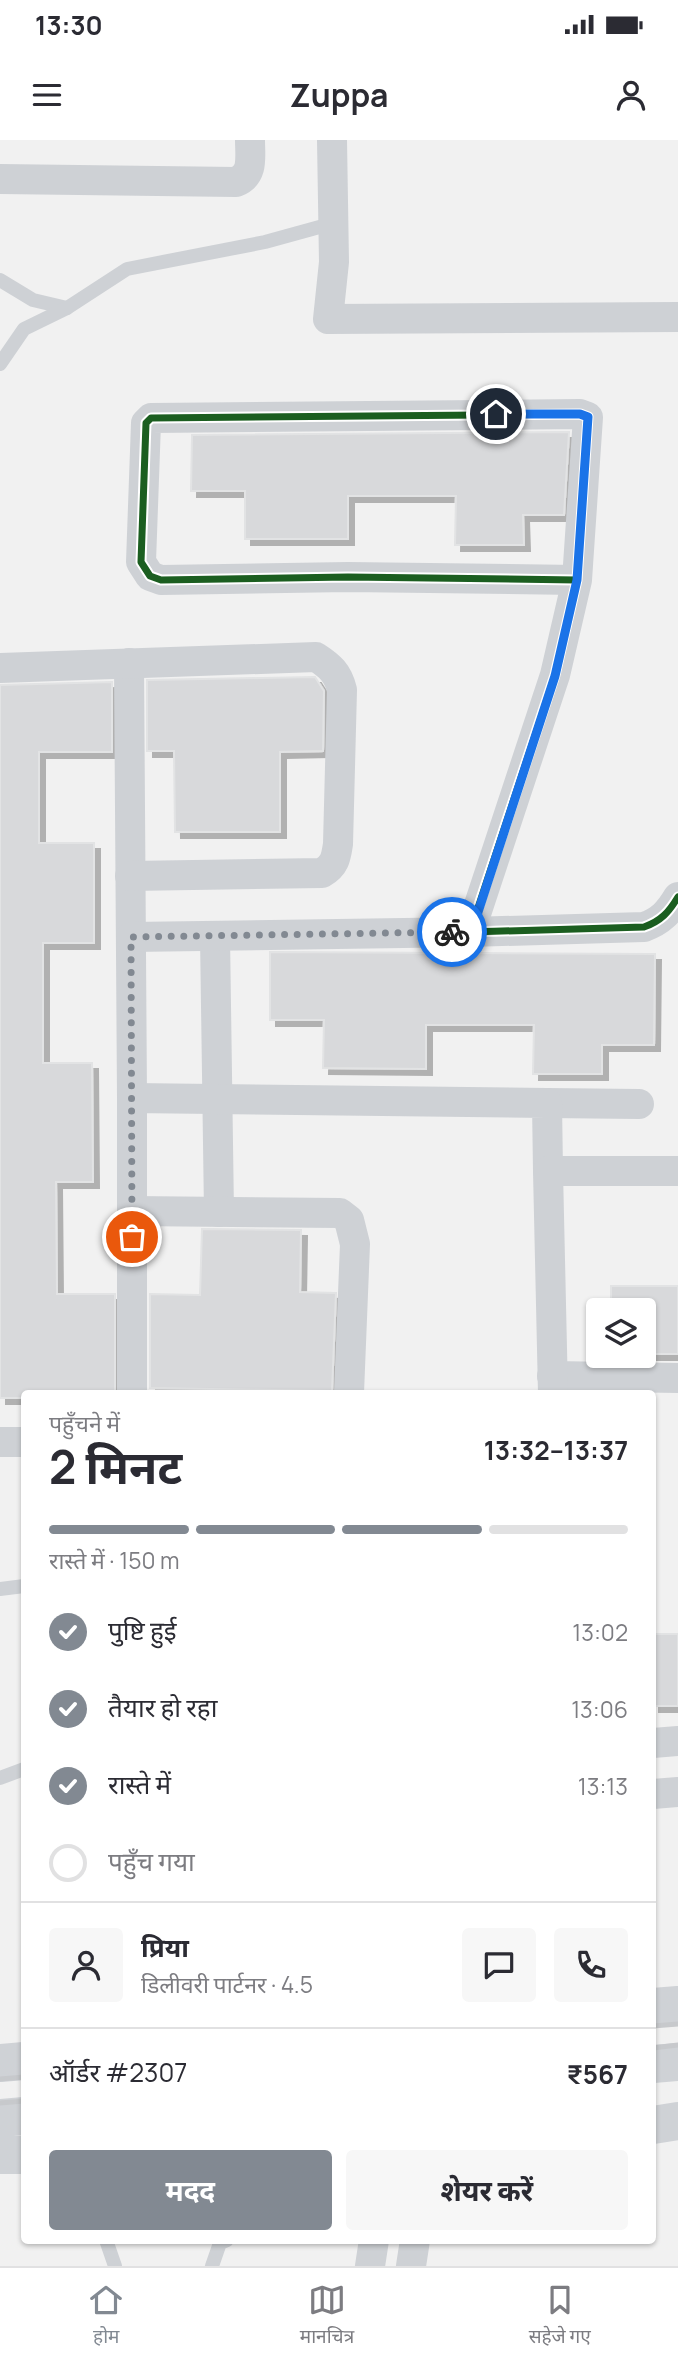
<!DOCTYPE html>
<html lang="hi">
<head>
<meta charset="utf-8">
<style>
	:root { --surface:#fff; --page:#f7f7f7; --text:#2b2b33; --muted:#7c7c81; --line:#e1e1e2; --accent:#828992 }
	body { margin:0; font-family:Manrope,"Noto Sans Devanagari",sans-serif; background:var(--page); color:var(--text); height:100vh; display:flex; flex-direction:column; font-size:26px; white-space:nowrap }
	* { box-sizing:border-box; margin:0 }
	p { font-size:23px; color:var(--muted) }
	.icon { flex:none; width:38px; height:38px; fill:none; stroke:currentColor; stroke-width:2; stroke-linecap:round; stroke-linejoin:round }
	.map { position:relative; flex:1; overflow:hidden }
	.panel { position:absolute; left:21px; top:1250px; width:635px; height:854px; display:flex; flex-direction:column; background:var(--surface); border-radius:7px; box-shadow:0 2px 5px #0004 }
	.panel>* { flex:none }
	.tools { position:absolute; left:586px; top:1158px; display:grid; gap:14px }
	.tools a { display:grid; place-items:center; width:70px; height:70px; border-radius:7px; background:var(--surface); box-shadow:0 2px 5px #0004; font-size:35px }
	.pin { position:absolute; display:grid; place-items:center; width:60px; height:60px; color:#fff; margin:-30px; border:4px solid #fff; border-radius:50%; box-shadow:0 2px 7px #0007 }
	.courier { position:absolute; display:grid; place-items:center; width:70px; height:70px; margin:-35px; border:5px solid #1a73e8; border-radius:50%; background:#fff; color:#222; box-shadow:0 2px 9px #0007 }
	.head em { font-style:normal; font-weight:700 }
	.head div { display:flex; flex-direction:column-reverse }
	.head { display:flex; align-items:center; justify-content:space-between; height:119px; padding:0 28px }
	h1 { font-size:46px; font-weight:700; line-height:52px }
	.bar { display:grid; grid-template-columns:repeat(4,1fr); gap:10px 7px; align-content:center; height:84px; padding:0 28px }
	.bar i { height:9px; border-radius:5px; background:var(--line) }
	.bar .selected { background:var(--accent) }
	.bar p { grid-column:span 4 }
	.line { display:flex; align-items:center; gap:18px; padding:0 28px; border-top:2px solid var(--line) }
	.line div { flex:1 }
	.round { display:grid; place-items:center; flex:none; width:74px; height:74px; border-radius:7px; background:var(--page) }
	ol { padding:0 28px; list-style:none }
	li { display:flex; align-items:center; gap:21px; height:77px }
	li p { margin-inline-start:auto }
	li .icon { padding:7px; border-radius:50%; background:var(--accent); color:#fff; stroke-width:4 }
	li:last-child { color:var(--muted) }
	li i { width:38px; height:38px; border:4px solid var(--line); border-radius:50% }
	.button { display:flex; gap:14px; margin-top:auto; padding:14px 28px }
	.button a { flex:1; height:80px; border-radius:7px; background:var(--accent); color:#fff; font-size:28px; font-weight:700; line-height:80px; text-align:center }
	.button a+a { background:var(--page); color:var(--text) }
	.status { display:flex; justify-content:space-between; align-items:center; height:49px; padding:0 35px; background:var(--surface); direction:ltr }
	.status svg { height:19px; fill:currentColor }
	header { display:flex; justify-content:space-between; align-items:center; height:91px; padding:0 28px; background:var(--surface); font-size:32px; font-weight:700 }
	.tabs { display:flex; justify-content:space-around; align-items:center; height:98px; border-top:2px solid var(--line); background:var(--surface); font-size:19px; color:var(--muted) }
	.tabs a { display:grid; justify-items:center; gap:4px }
	.tabs .selected { color:var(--accent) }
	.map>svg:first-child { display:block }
	.building { fill:#d8d9db; stroke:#e2e3e4; stroke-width:2; filter:url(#shadow) }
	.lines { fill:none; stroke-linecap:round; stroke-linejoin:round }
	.lane { stroke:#ced1d5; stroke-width:14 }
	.street { stroke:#ced1d5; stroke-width:30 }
	.secondary { stroke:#cfd2d6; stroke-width:38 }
	.rail { stroke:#c7c9cc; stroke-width:5 }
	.cycleway-casing { stroke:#fff; stroke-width:11 }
	.cycleway { stroke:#1b5e20; stroke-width:7 }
	.done { stroke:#828992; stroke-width:7; stroke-dasharray:0 12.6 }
	.route { stroke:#1a73e8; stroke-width:9 }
</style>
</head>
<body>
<div class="status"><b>13:30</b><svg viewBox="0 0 49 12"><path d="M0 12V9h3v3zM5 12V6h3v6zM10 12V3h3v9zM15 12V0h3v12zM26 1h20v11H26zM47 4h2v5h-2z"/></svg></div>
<header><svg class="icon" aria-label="menu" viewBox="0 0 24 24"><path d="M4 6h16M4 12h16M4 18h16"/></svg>Zuppa<svg class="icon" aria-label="person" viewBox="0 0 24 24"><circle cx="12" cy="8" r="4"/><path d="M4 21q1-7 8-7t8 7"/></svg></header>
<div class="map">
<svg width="678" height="2126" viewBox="0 0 678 2126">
	<defs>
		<filter id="shadow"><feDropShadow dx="6" dy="6" stdDeviation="0" flood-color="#0004"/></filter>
	</defs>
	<rect width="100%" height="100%" fill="#f1f1f1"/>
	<g class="building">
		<path d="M569 292 564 375H523L524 405H455L456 356H348V399H245V351H191L192 295Z"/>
		<path d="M315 537 324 551 323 611 280 612V692H175L174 611H147V540Z"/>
		<path d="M112 542V612H39V703H94V803H43V923H92L93 1042H56L57 1154H115V1253H24V1258H0V545Z"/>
		<path d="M270 812 655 814 654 905H602V934H533L534 885H426V929L323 928 324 880H270Z"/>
		<path d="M202 1089 301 1090 300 1152 336 1153 332 1251 150 1248V1154L200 1155Z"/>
		<path d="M611 1146H678V1214H644V1171H611Z"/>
		<rect x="653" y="1494" width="25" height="72"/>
	</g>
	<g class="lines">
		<g class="lane">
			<path d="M0 140 33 160 67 168"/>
			<path d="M0 224 24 189 67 168 127 129 265 102 334 83"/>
			<path d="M0 1449 24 1446"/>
			<path d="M0 1638 24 1629"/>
			<path d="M106 2100 115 2126"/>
			<path d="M212 2126 220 2103 227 2100"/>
		</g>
		<g class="street">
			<path d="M332 0 334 122 328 179 678 177"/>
			<path d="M0 39 236 42C254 35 250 17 250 0"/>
			<path d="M577 440 348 437 161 440 150 436 141 422 146 283 151 278 580 274 588 277 577 440 555 535 470 792 644 787C661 781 669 772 678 757"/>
			<path d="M129 523 132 958"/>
			<path d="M0 528 316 517C330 526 338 533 342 550L338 704C336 717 335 726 322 733L130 736"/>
			<path d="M215 796 219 1072"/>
			<path d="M131 797 470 792"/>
			<path d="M547 963 639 964"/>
			<path d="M132 1071 340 1073 349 1080 355 1104 349 1253"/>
			<path d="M552 1236 678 1238"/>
			<path d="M132 1253V958L547 963 548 1031"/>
			<path d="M553 1253 548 1031H678"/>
			<path d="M0 1302H24"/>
			<path d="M653 1603 678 1601"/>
			<path d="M653 1654 678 1652"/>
			<path d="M370 2126 374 2100"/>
			<path d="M411 2126 415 2100"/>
		</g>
		<g class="secondary">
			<path d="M653 1867 678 1865"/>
			<path d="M0 1923 24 1921"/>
			<path d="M653 1924 678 1922"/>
			<path d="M0 1978 24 1976"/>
			<path d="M653 1985 678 1981"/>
			<path d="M0 2015H24"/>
		</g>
		<g class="rail">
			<path d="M653 1886 678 1884"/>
			<path d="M653 1908 678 1905"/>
			<path d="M0 1939 24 1937"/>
			<path d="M0 1963 24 1961"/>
		</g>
		<g class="cycleway-casing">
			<path id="cycleway" d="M577 440 348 437 161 440 150 436 141 422 146 283 151 278 580 274 588 277 577 440 555 535 470 792 644 787C661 781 669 772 678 757"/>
		</g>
		<use href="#cycleway" class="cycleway"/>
	</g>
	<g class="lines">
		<path class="done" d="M132 1097 131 797 452 792"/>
		<path class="route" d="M452 792H470L478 772 555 536 577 440 588 277 580 274H496"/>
	</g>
</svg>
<div class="tools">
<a><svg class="icon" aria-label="layers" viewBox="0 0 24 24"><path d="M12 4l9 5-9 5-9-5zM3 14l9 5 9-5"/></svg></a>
</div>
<div class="pin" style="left:132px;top:1097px;background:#ea580c"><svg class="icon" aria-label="bag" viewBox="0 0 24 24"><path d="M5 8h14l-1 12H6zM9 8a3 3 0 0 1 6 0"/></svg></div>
<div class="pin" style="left:496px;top:274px;background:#1f2937"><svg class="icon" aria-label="home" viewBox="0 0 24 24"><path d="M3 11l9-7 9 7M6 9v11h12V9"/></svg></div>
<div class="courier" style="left:452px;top:792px"><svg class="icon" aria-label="bike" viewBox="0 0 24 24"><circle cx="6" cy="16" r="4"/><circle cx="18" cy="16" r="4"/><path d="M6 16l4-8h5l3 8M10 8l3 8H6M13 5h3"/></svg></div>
<section class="panel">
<div class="head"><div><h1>2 मिनट</h1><p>पहुँचने में</p></div><em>13:32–13:37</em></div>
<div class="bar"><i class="selected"></i><i class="selected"></i><i class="selected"></i><i></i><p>रास्ते में · 150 m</p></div>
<ol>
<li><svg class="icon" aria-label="check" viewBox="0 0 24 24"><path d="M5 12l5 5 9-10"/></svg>पुष्टि हुई<p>13:02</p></li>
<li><svg class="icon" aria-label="check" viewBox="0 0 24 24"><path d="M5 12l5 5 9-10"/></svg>तैयार हो रहा<p>13:06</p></li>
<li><svg class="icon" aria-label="check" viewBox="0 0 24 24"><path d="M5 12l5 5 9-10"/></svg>रास्ते में<p>13:13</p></li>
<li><i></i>पहुँच गया</li>
</ol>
<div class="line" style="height:126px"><a class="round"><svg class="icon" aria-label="person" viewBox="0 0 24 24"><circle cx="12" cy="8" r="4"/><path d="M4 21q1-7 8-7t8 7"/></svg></a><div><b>प्रिया</b><p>डिलीवरी पार्टनर · 4.5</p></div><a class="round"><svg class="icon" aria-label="chat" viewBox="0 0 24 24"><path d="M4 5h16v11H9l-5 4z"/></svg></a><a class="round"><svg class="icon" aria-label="phone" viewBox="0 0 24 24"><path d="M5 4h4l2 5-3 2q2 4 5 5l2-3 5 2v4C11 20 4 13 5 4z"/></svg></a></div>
<div class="line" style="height:91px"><div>ऑर्डर #2307</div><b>₹567</b></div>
<div class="button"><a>मदद</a><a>शेयर करें</a></div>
</section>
</div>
<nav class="tabs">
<a class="selected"><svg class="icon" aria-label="home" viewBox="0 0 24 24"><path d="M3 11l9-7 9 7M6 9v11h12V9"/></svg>होम</a>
<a><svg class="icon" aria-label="map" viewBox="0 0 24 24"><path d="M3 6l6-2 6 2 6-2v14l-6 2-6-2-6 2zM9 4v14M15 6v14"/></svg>मानचित्र</a>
<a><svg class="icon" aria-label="saved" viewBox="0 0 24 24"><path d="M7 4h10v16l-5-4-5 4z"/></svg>सहेजे गए</a>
</nav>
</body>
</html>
